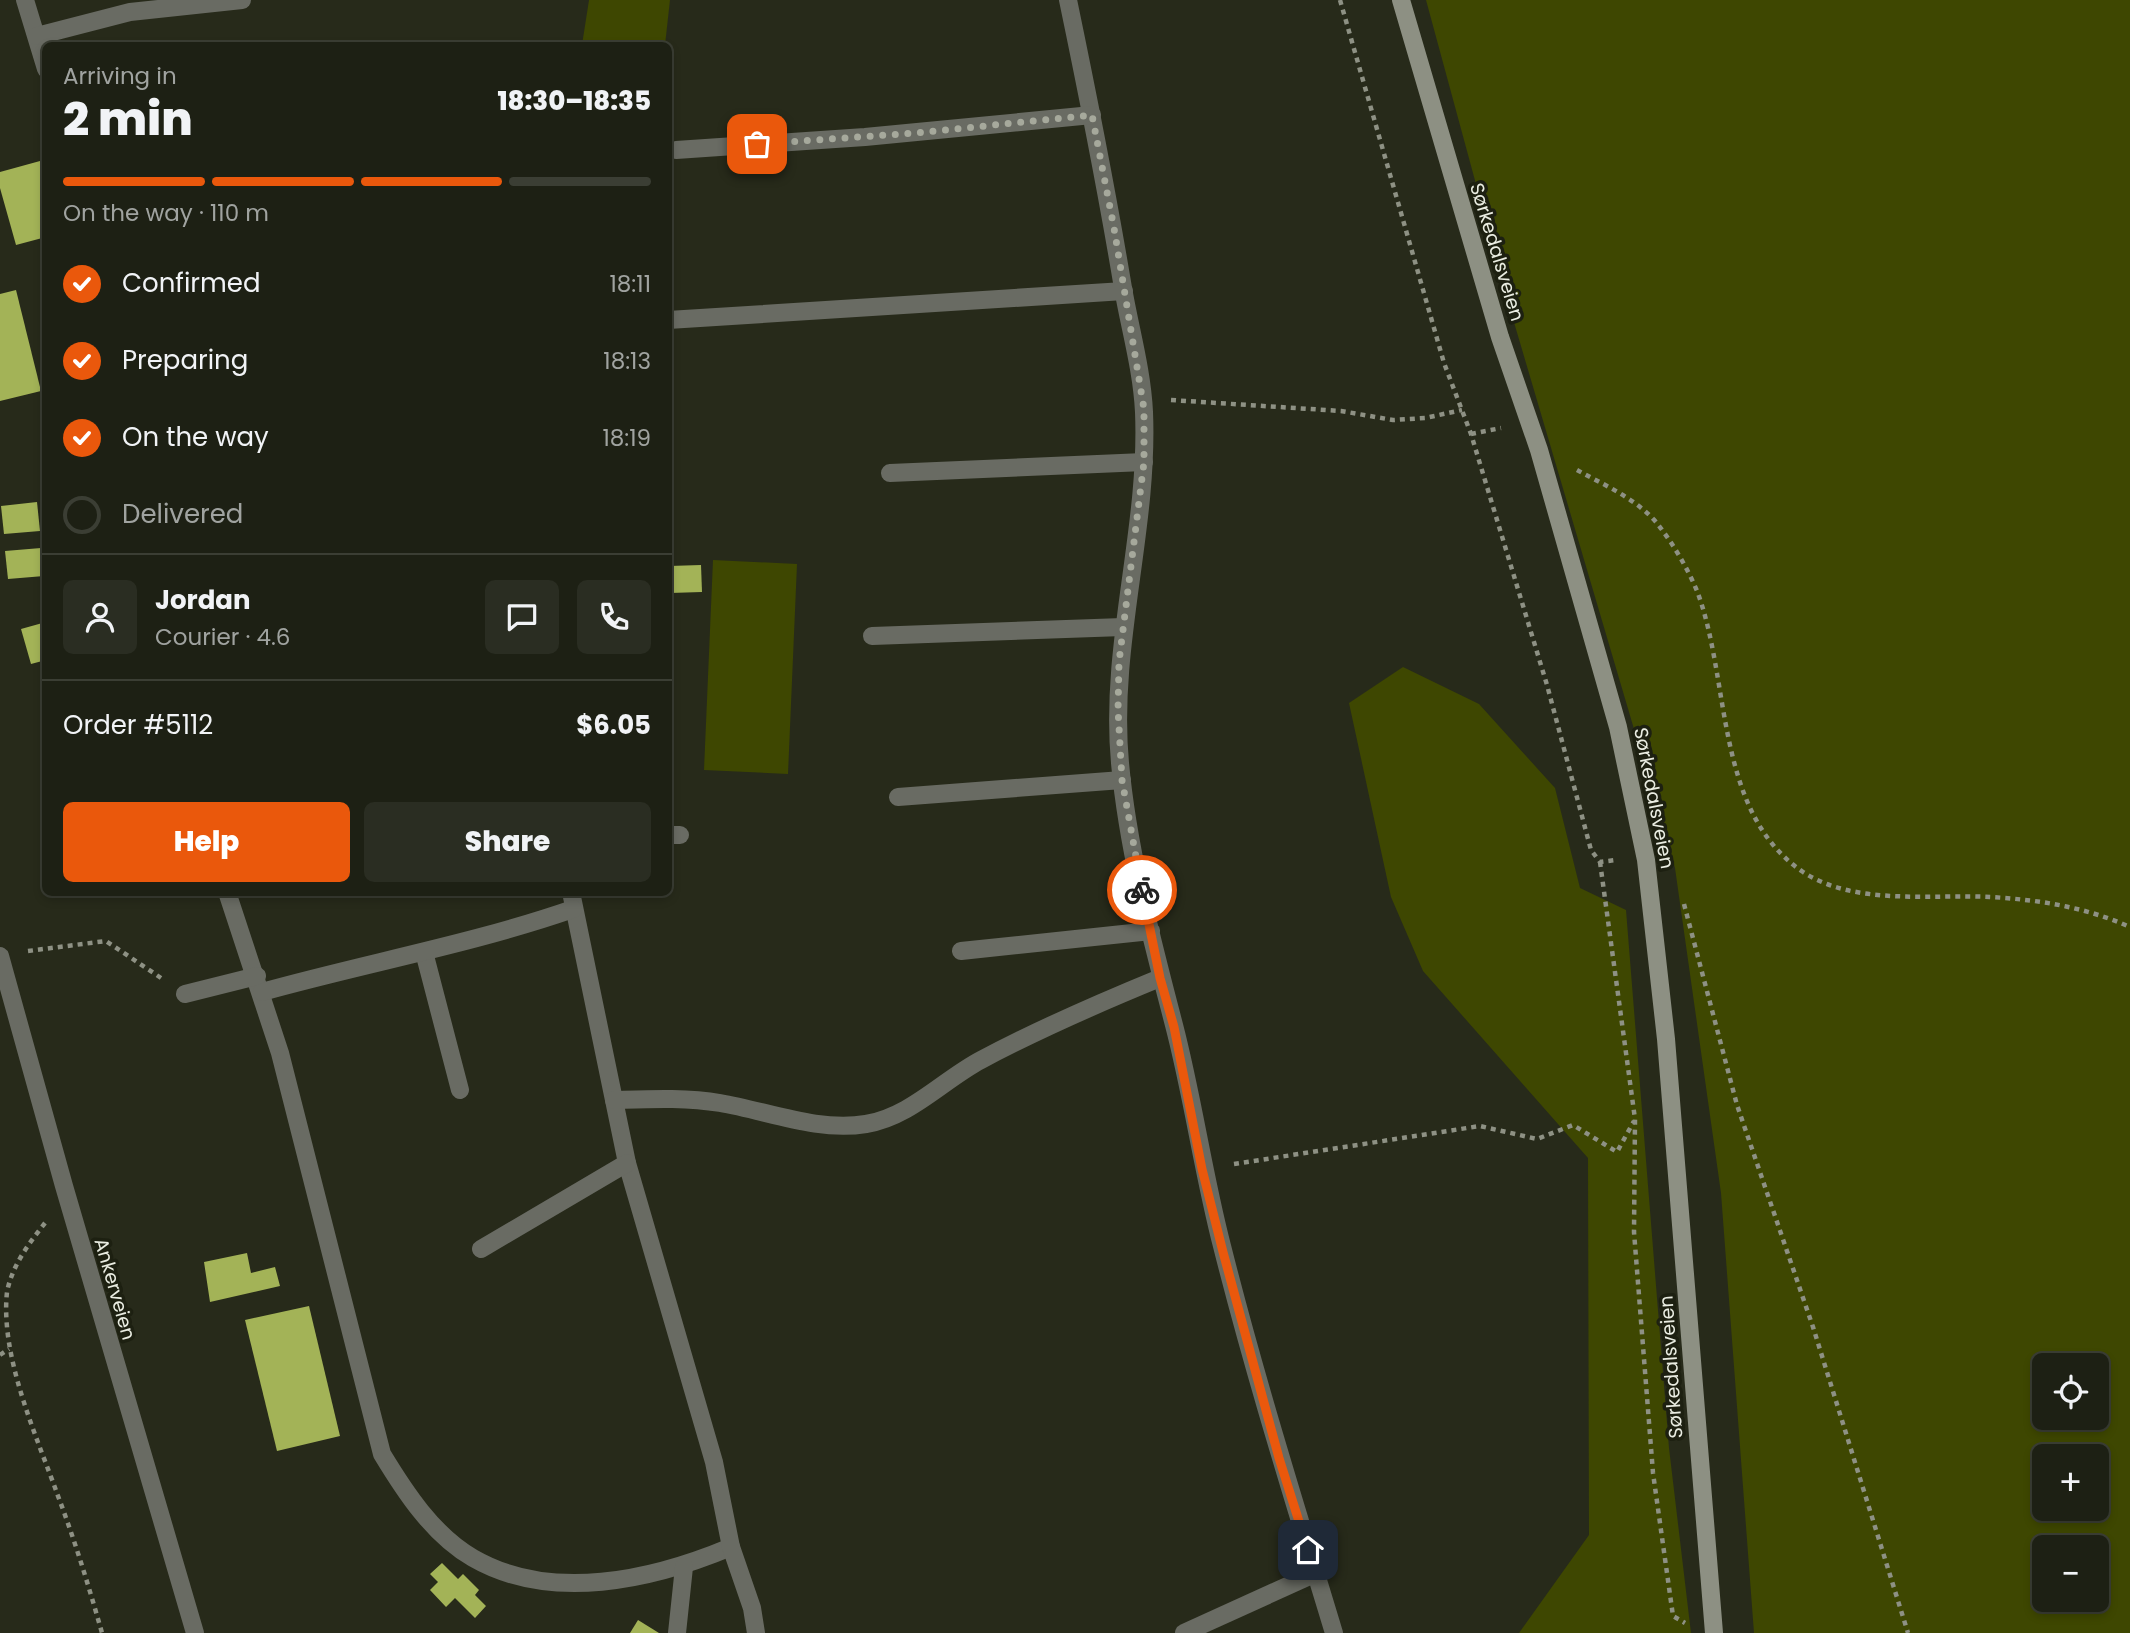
<!DOCTYPE html>
<html lang="en">
<head>
<meta charset="utf-8">
<style>
	:root { --surface:#1d2014; --page:#2a2d22; --text:#f1f3f6; --muted:#a0a3a0; --line:#3b3e34; --accent:#ea580c }
	body { margin:0; font-family:Poppins,sans-serif; background:var(--page); color:var(--text); height:100vh; display:flex; flex-direction:column; font-size:26px; white-space:nowrap }
	* { box-sizing:border-box; margin:0 }
	p { font-size:23px; color:var(--muted) }
	.icon { flex:none; width:38px; height:38px; fill:none; stroke:currentColor; stroke-width:2; stroke-linecap:round; stroke-linejoin:round }
	.map { position:relative; flex:1; overflow:hidden }
	.side { position:absolute; left:42px; top:42px; width:630px; height:854px; display:flex; flex-direction:column; background:var(--surface); border-radius:10px; box-shadow:0 4px 10px #0003,0 0 0 2px var(--line) }
	.side>* { flex:none }
	.buttons { position:absolute; left:2032px; top:1353px; display:grid; gap:14px }
	.buttons a { display:grid; place-items:center; width:77px; height:77px; border-radius:10px; background:var(--surface); box-shadow:0 4px 10px #0003,0 0 0 2px var(--line); font-size:35px }
	.pin { position:absolute; display:grid; place-items:center; width:60px; height:60px; color:#fff; margin:-30px; border-radius:14px; box-shadow:0 4px 10px #0006 }
	.courier { position:absolute; display:grid; place-items:center; width:70px; height:70px; margin:-35px; border:5px solid #ea580c; border-radius:50%; background:#fff; color:#222; box-shadow:0 2px 9px #0007 }
	.summary em { font-style:normal; font-weight:800 }
	.summary div { display:flex; flex-direction:column-reverse }
	.summary { display:flex; align-items:center; justify-content:space-between; height:119px; padding:0 21px }
	h1 { font-size:46px; font-weight:800; line-height:52px }
	.bar { display:grid; grid-template-columns:repeat(4,1fr); gap:10px 7px; align-content:center; height:84px; padding:0 21px }
	.bar i { height:9px; border-radius:5px; background:var(--line) }
	.bar .selected { background:var(--accent) }
	.bar p { grid-column:span 4 }
	.line { display:flex; align-items:center; gap:18px; padding:0 21px; border-top:2px solid var(--line) }
	.line div { flex:1 }
	.round { display:grid; place-items:center; flex:none; width:74px; height:74px; border-radius:10px; background:var(--page) }
	ol { padding:0 21px; list-style:none }
	li { display:flex; align-items:center; gap:21px; height:77px }
	li p { margin-inline-start:auto }
	li .icon { padding:7px; border-radius:50%; background:var(--accent); color:#fff; stroke-width:4 }
	li:last-child { color:var(--muted) }
	li i { width:38px; height:38px; border:4px solid var(--line); border-radius:50% }
	.cta { display:flex; gap:14px; margin-top:auto; padding:14px 21px }
	.cta a { flex:1; height:80px; border-radius:10px; background:var(--accent); color:#fff; font-size:28px; font-weight:800; line-height:80px; text-align:center }
	.cta a+a { background:var(--page); color:var(--text) }
	.map>svg:first-child { display:block }
	.green { fill:#3e4701; fill-rule:evenodd }
	.building { fill:#a3b357 }
	.lines { fill:none; stroke-linecap:round; stroke-linejoin:round }
	.path { stroke:#8e9184; stroke-width:4.5; stroke-dasharray:5 5; stroke-linecap:butt }
	.lane { stroke:#696b63; stroke-width:18 }
	.secondary { stroke:#8d9083; stroke-width:18 }
	.done { stroke:#a6a99c; stroke-width:7; stroke-dasharray:0 12.6 }
	.route { stroke:#ea580c; stroke-width:9 }
	.labels { text-anchor:middle; dominant-baseline:central; stroke-width:7; stroke-linejoin:round; paint-order:stroke }
	.street-label { font-size:19px; fill:#eaede2; stroke:#1d2011 }
</style>
</head>
<body>
<div class="map">
<svg width="2130" height="1633" viewBox="0 0 2130 1633">
	<rect width="100%" height="100%" fill="#272a1a"/>
	<g class="green">
		<path d="M589 0H670L665 45H582Z"/>
		<path d="M1426 0H2130V1633H1754L1721 1193 1675 868 1508 302ZM2044 1365H2096V1418H2044ZM2044 1456H2096V1508H2044ZM2044 1547H2096V1600H2044Z"/>
		<path d="M713 560 797 564 788 774 704 770Z"/>
		<path d="M1403 667 1479 704 1555 788 1580 888 1626 910 1669 1448 1691 1633H1519L1589 1535 1588 1158 1423 971 1391 897 1349 703Z"/>
	</g>
	<g class="building">
		<path d="M40 161 46 179V237L16 245 0 188V172Z"/>
		<path d="M16 290 41 391 0 401V294Z"/>
		<path d="M37 502 40 531 4 534 1 506Z"/>
		<path d="M41 548 44 576 8 579 5 551Z"/>
		<path d="M701 565 702 592 670 593 669 566Z"/>
		<path d="M46 622V660L31 664 21 629Z"/>
		<path d="M247 1253 251 1273 275 1267 280 1286 210 1302 204 1262Z"/>
		<path d="M309 1306 340 1436 277 1451 245 1320Z"/>
		<path d="M442 1563 458 1579 463 1574 479 1590 475 1595 486 1606 475 1618 455 1598 446 1607 430 1590 438 1582 430 1574Z"/>
		<path d="M638 1620 659 1633H630Z"/>
	</g>
	<g class="lines">
		<g class="path">
			<path d="M1340 0 1444 363 1471 434 1547 685 1591 850 1600 862 1616 860"/>
			<path d="M1171 400 1341 411 1393 420 1425 418 1462 410"/>
			<path d="M1471 434 1501 428"/>
			<path d="M1577 470C1604 485 1635 498 1656 522 1672 542 1687 567 1697 591 1731 680 1714 812 1803 872 1855 906 1932 894 1991 897 2040 900 2085 907 2130 927"/>
			<path d="M1600 862 1635 1119 1634 1232 1653 1473 1673 1616 1685 1623"/>
			<path d="M1684 904 1737 1105 1813 1327 1908 1633"/>
			<path d="M28 951 106 941 161 978"/>
			<path d="M1234 1164 1480 1126 1537 1139 1573 1125 1617 1152 1634 1121"/>
			<path d="M45 1223C29 1243 12 1266 7 1292 0 1357 37 1437 58 1496 75 1541 89 1587 102 1633"/>
			<path d="M0 1355 9 1349"/>
		</g>
		<g class="lane">
			<path d="M25 0 46 69"/>
			<path d="M1068 0C1088 96 1107 192 1123 288 1130 329 1142 370 1144 412 1149 530 1109 645 1120 763 1128 851 1152 940 1174 1025 1193 1098 1203 1173 1222 1246 1255 1377 1295 1504 1334 1633"/>
			<path d="M37 36 130 12 242 0"/>
			<path d="M676 150 865 137 1092 115"/>
			<path d="M668 320 1124 291"/>
			<path d="M890 473 1144 462"/>
			<path d="M872 636 1123 627"/>
			<path d="M898 797 1122 780"/>
			<path d="M668 835H680"/>
			<path d="M227 892 280 1053 382 1454C405 1492 433 1535 473 1558 551 1603 652 1580 731 1547"/>
			<path d="M571 892 627 1163 714 1462 731 1547 752 1608 756 1633"/>
			<path d="M961 951 1151 931"/>
			<path d="M424 952 460 1090"/>
			<path d="M0 956 64 1186 195 1633"/>
			<path d="M262 992C366 963 472 944 573 909"/>
			<path d="M185 994 257 976"/>
			<path d="M614 1100C648 1099 686 1097 720 1103 768 1111 817 1132 866 1124 910 1117 943 1080 981 1060 1039 1029 1099 1003 1160 978"/>
			<path d="M481 1249 627 1163"/>
			<path d="M677 1633 684 1567"/>
			<path d="M1184 1633 1316 1573"/>
		</g>
		<path class="secondary" d="M1401 0 1500 337 1539 450 1618 727 1646 860 1666 1039 1714 1633"/>
	</g>
	<g class="lines">
		<path class="done" d="M757 144 916 133 1092 115 1114 228 1144 409V462L1119 662 1118 710 1122 780 1142 890"/>
		<path class="route" d="M1142 890 1160 978 1174 1027 1202 1169 1223 1252 1279 1458 1308 1550"/>
	</g>
	<g class="labels">
		<g class="street-label">
			<text transform="translate(1497 252) rotate(73)">Sørkedalsveien</text>
			<text transform="translate(1654 798) rotate(79)">Sørkedalsveien</text>
			<text transform="translate(115 1289) rotate(74)">Ankerveien</text>
			<text transform="translate(1671 1367) rotate(-94)">Sørkedalsveien</text>
		</g>
	</g>
</svg>
<div class="buttons">
<a><svg class="icon" aria-label="locate" viewBox="0 0 24 24"><circle cx="12" cy="12" r="6"/><path d="M12 2v4M12 18v4M2 12h4M18 12h4"/></svg></a>
<a>+</a>
<a>−</a>
</div>
<div class="pin" style="left:757px;top:144px;background:#ea580c"><svg class="icon" aria-label="bag" viewBox="0 0 24 24"><path d="M5 8h14l-1 12H6zM9 8a3 3 0 0 1 6 0"/></svg></div>
<div class="pin" style="left:1308px;top:1550px;background:#1f2937"><svg class="icon" aria-label="home" viewBox="0 0 24 24"><path d="M3 11l9-7 9 7M6 9v11h12V9"/></svg></div>
<div class="courier" style="left:1142px;top:890px"><svg class="icon" aria-label="bike" viewBox="0 0 24 24"><circle cx="6" cy="16" r="4"/><circle cx="18" cy="16" r="4"/><path d="M6 16l4-8h5l3 8M10 8l3 8H6M13 5h3"/></svg></div>
<section class="side">
<div class="summary"><div><h1>2 min</h1><p>Arriving in</p></div><em>18:30–18:35</em></div>
<div class="bar"><i class="selected"></i><i class="selected"></i><i class="selected"></i><i></i><p>On the way · 110 m</p></div>
<ol>
<li><svg class="icon" aria-label="check" viewBox="0 0 24 24"><path d="M5 12l5 5 9-10"/></svg>Confirmed<p>18:11</p></li>
<li><svg class="icon" aria-label="check" viewBox="0 0 24 24"><path d="M5 12l5 5 9-10"/></svg>Preparing<p>18:13</p></li>
<li><svg class="icon" aria-label="check" viewBox="0 0 24 24"><path d="M5 12l5 5 9-10"/></svg>On the way<p>18:19</p></li>
<li><i></i>Delivered</li>
</ol>
<div class="line" style="height:126px"><a class="round"><svg class="icon" aria-label="person" viewBox="0 0 24 24"><circle cx="12" cy="8" r="4"/><path d="M4 21q1-7 8-7t8 7"/></svg></a><div><b>Jordan</b><p>Courier · 4.6</p></div><a class="round"><svg class="icon" aria-label="chat" viewBox="0 0 24 24"><path d="M4 5h16v11H9l-5 4z"/></svg></a><a class="round"><svg class="icon" aria-label="phone" viewBox="0 0 24 24"><path d="M5 4h4l2 5-3 2q2 4 5 5l2-3 5 2v4C11 20 4 13 5 4z"/></svg></a></div>
<div class="line" style="height:91px"><div>Order #5112</div><b>$6.05</b></div>
<div class="cta"><a>Help</a><a>Share</a></div>
</section>
</div>
</body>
</html>
